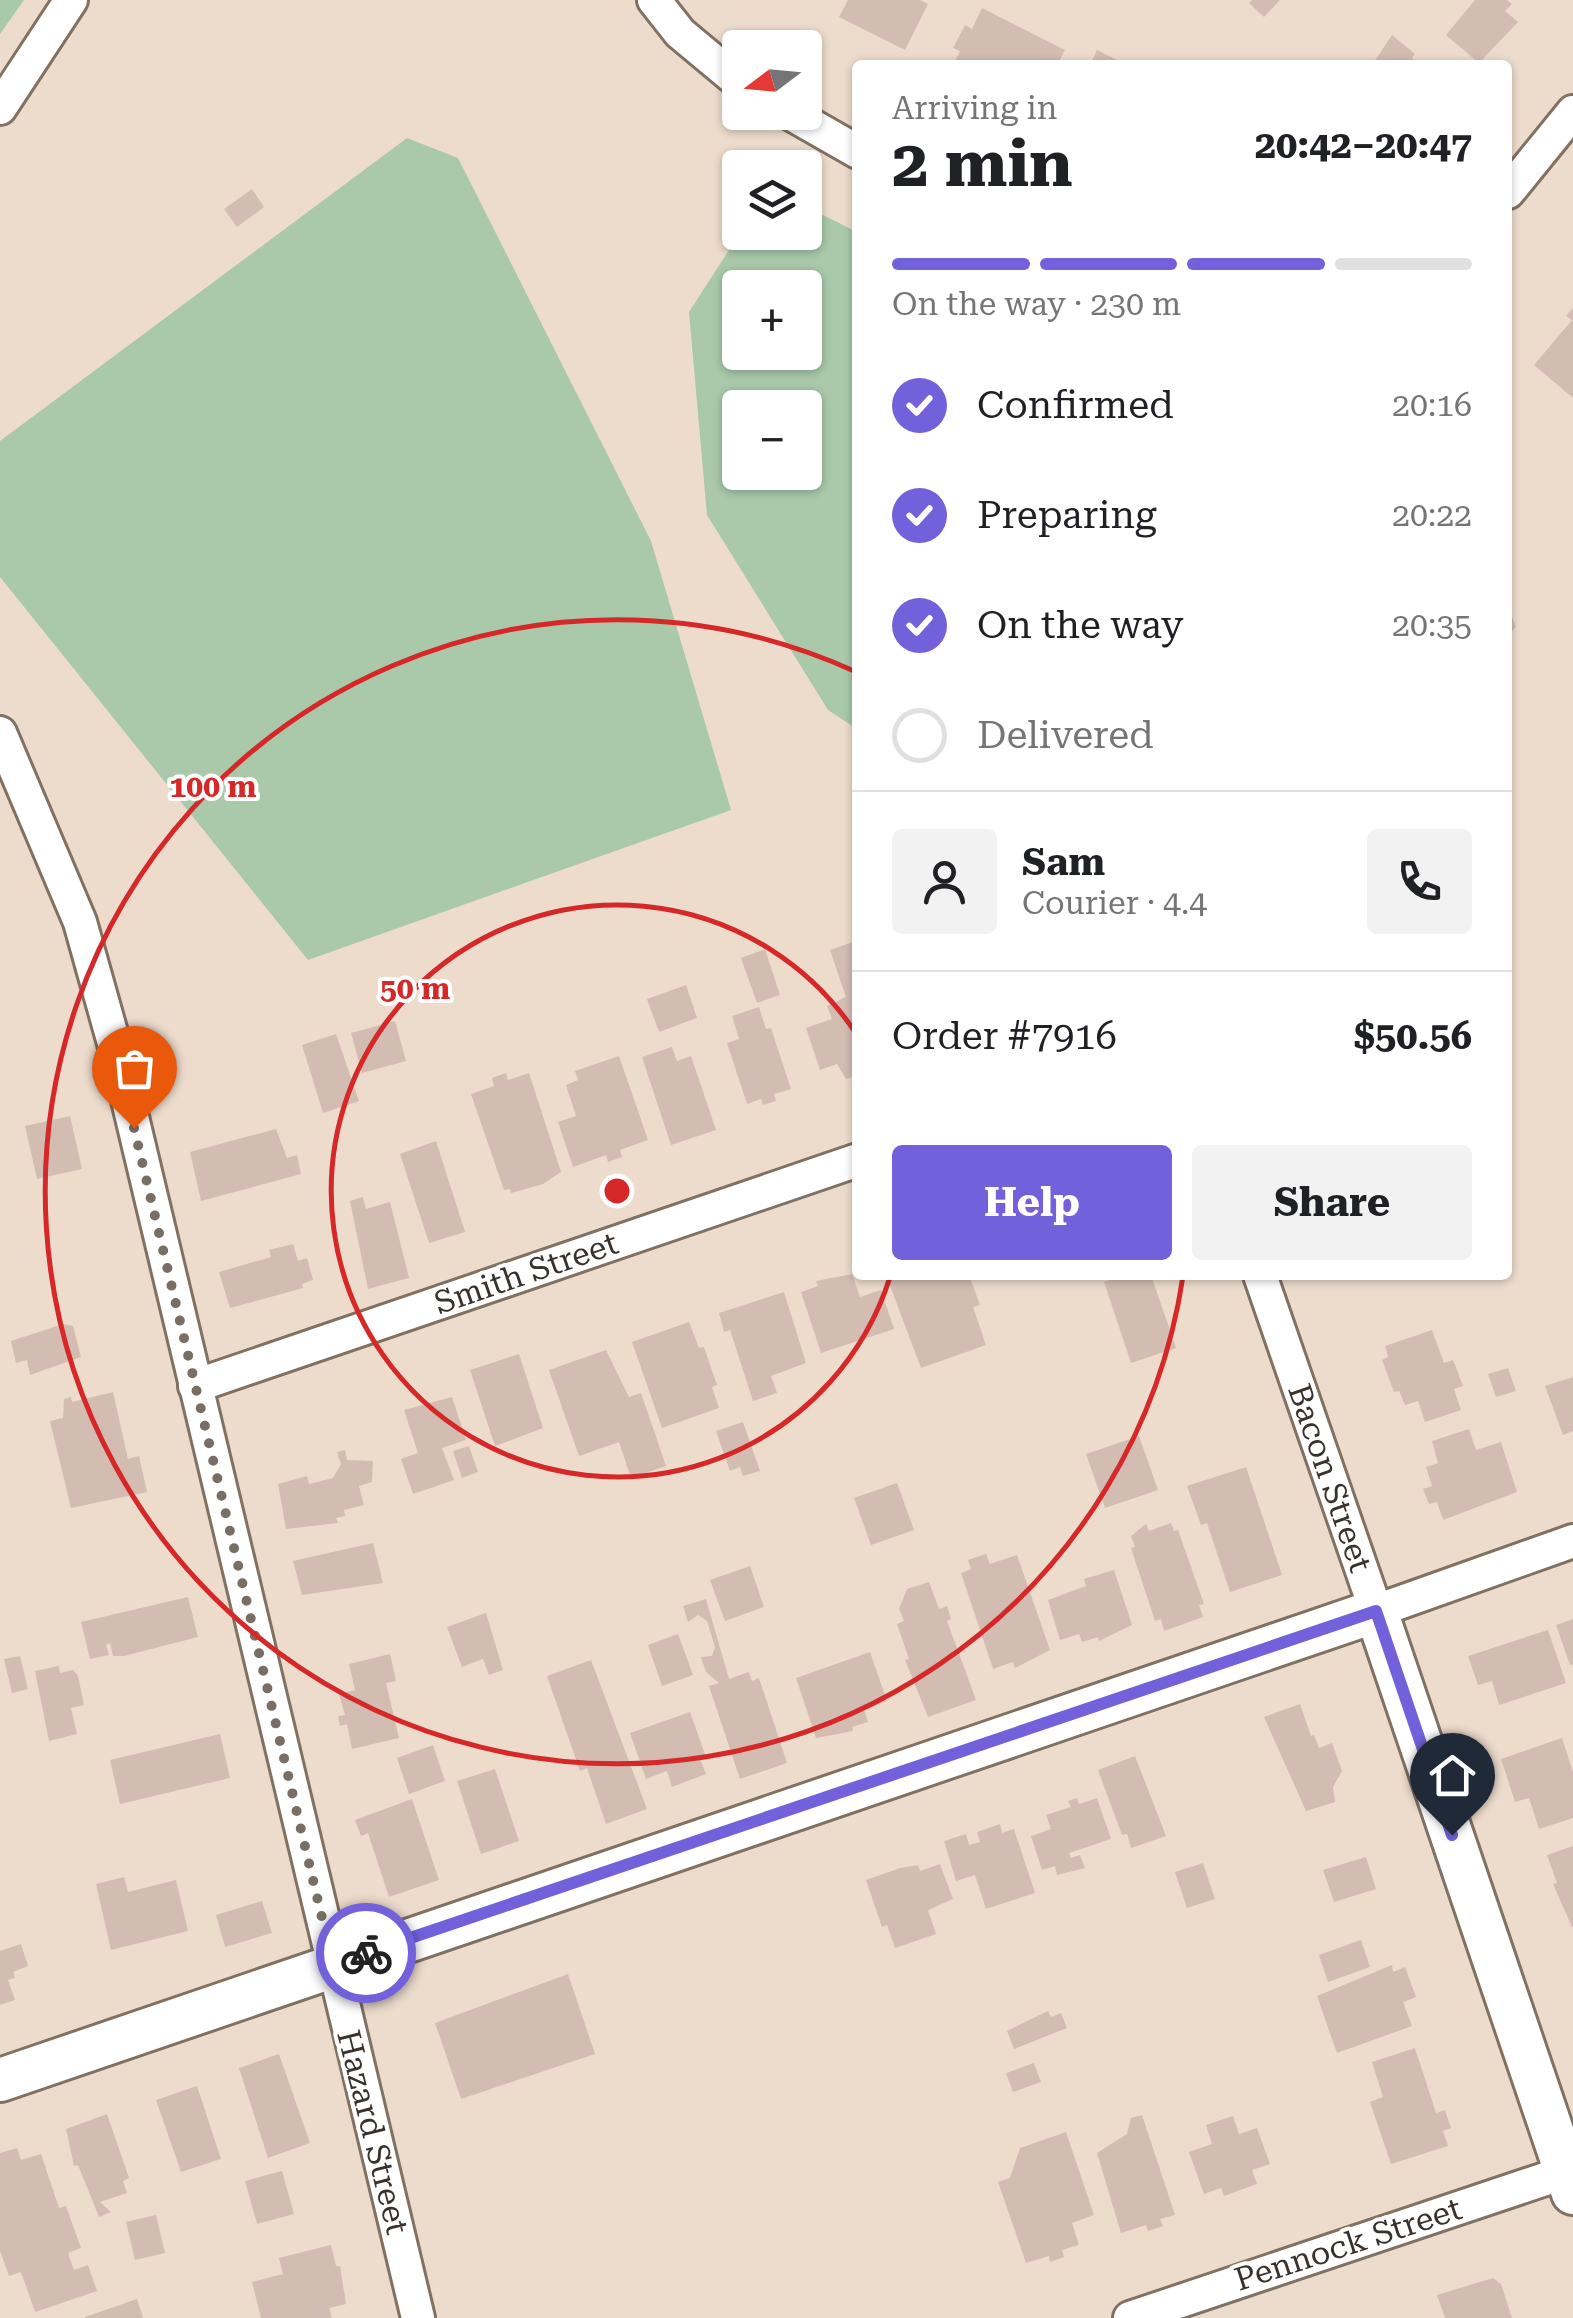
<!DOCTYPE html>
<html lang="en">
<head>
<meta charset="utf-8">
<style>
	:root { --surface:#fff; --page:#f2f2f2; --text:#202124; --muted:#757577; --line:#e0e0e0; --accent:#7361db }
	body { margin:0; font-family:"Roboto Serif",serif; background:var(--page); color:var(--text); height:100vh; display:flex; flex-direction:column; font-size:38px; white-space:nowrap }
	* { box-sizing:border-box; margin:0 }
	p { font-size:32px; color:var(--muted) }
	.icon { flex:none; width:55px; height:55px; fill:none; stroke:currentColor; stroke-width:2; stroke-linecap:round; stroke-linejoin:round }
	.map { position:relative; flex:1; overflow:hidden }
	.drawer { position:absolute; left:852px; top:60px; width:660px; height:1220px; display:flex; flex-direction:column; background:var(--surface); border-radius:10px; box-shadow:0 2px 8px #0004 }
	.drawer>* { flex:none }
	.needle { width:65px; rotate:254deg }
	.buttons { position:absolute; left:722px; top:30px; display:grid; gap:20px }
	.buttons a { display:grid; place-items:center; width:100px; height:100px; border-radius:10px; background:var(--surface); box-shadow:0 2px 8px #0004; font-size:50px }
	.pin { position:absolute; display:grid; place-items:center; width:85px; height:85px; color:#fff; margin:-102px -42px; border-radius:50% 50% 50% 0; rotate:-45deg; box-shadow:0 0 10px #0007 }
	.pin .icon { rotate:45deg }
	.courier { position:absolute; display:grid; place-items:center; width:100px; height:100px; margin:-50px; border:8px solid #7361db; border-radius:50%; background:#fff; color:#222; box-shadow:0 2px 12px #0007 }
	.summary em { font-style:normal; font-weight:700 }
	.summary div { display:flex; flex-direction:column-reverse }
	.summary { display:flex; align-items:center; justify-content:space-between; height:170px; padding:0 40px }
	h1 { font-size:65px; font-weight:700; line-height:75px }
	.bar { display:grid; grid-template-columns:repeat(4,1fr); gap:15px 10px; align-content:center; height:120px; padding:0 40px }
	.bar i { height:12px; border-radius:8px; background:var(--line) }
	.bar .selected { background:var(--accent) }
	.bar p { grid-column:span 4 }
	.line { display:flex; align-items:center; gap:25px; padding:0 40px; border-top:2px solid var(--line) }
	.line div { flex:1 }
	.round { display:grid; place-items:center; flex:none; width:105px; height:105px; border-radius:10px; background:var(--page) }
	ol { padding:0 40px; list-style:none }
	li { display:flex; align-items:center; gap:30px; height:110px }
	li p { margin-inline-start:auto }
	li .icon { padding:10px; border-radius:50%; background:var(--accent); color:#fff; stroke-width:4 }
	li:last-child { color:var(--muted) }
	li i { width:55px; height:55px; border:5px solid var(--line); border-radius:50% }
	.primary-button { display:flex; gap:20px; margin-top:auto; padding:20px 40px }
	.primary-button a { flex:1; height:115px; border-radius:10px; background:var(--accent); color:#fff; font-size:40px; font-weight:700; line-height:115px; text-align:center }
	.primary-button a+a { background:var(--page); color:var(--text) }
	.map>svg:first-child { display:block }
	.green { fill:#a9c9aa; fill-rule:evenodd }
	.building { fill:#d3bdb2 }
	.lines { fill:none; stroke-linecap:round; stroke-linejoin:round }
	.minor-casing { stroke:#807162; stroke-width:38 }
	.tertiary-casing { stroke:#807162; stroke-width:48 }
	.minor { stroke:#fff; stroke-width:32 }
	.tertiary { stroke:#fff; stroke-width:42 }
	.done { stroke:#786e64; stroke-width:10; stroke-dasharray:0 18 }
	.route { stroke:#7361db; stroke-width:12 }
	.ring { fill:none; stroke:#d62828; stroke-width:5 }
	.labels { text-anchor:middle; dominant-baseline:central; stroke-width:8; stroke-linejoin:round; paint-order:stroke }
	.street-label { font-size:32px; fill:#39322c; stroke:#fff }
	.centre { fill:#d62828; stroke:#fff; stroke-width:5 }
	.ring-label { font-size:30px; text-anchor:middle; font-weight:bold; fill:#d62828; stroke:#fff; stroke-width:8; stroke-linejoin:round; paint-order:stroke }
</style>
</head>
<body>
<div class="map">
<svg width="1573" height="2318" viewBox="0 0 1573 2318">
	<rect width="100%" height="100%" fill="#eddccc"/>
	<g class="green">
		<path d="M0 0H24L0 34Z"/>
		<path d="M407 138 458 158 651 541 731 810 308 960 0 577V441Z"/>
		<path d="M805 206 857 232V729L828 710 707 515 689 312 740 233 805 232ZM740 288H805V352H740ZM740 408H805V472H740Z"/>
	</g>
	<g class="building">
		<path d="M848 0H920L928 4 905 50 839 17Z"/>
		<path d="M1252 0H1280L1264 17 1249 3Z"/>
		<path d="M1475 0H1507L1512 4 1505 11 1518 22 1479 63 1446 35Z"/>
		<path d="M982 8 1065 50 1057 65H953L960 51 953 48 965 25 972 29Z"/>
		<path d="M1392 35 1415 54 1412 58 1420 65H1372Z"/>
		<path d="M1097 50 1127 65H1090Z"/>
		<path d="M252 189 264 207 237 227 224 209Z"/>
		<path d="M1573 308V398L1534 365 1572 320 1566 316Z"/>
		<path d="M1508 608 1516 627 1508 635Z"/>
		<path d="M853 942 858 955V994L853 995 858 1008V1075L846 1079 837 1064 820 1070 806 1028 832 1019 827 1006 846 997 830 950Z"/>
		<path d="M765 949 780 995 757 1003 741 958Z"/>
		<path d="M686 985 697 1018 659 1032 647 999Z"/>
		<path d="M759 1007 766 1029 771 1028 791 1089 774 1094 776 1101 763 1105 761 1099 747 1104 727 1043 739 1039 732 1016Z"/>
		<path d="M395 1021 406 1061 362 1073 351 1033Z"/>
		<path d="M336 1034 359 1101 323 1113 302 1045Z"/>
		<path d="M672 1047 677 1061 691 1056 716 1130 671 1145 642 1057Z"/>
		<path d="M619 1056 648 1140 620 1150 622 1157 608 1162 606 1155 573 1167 558 1122 576 1116 566 1085 578 1080 575 1071Z"/>
		<path d="M506 1073 508 1080 529 1073 561 1172 543 1184 511 1193 510 1189 504 1190 471 1094 494 1086 492 1078Z"/>
		<path d="M70 1116 82 1169 37 1179 25 1126Z"/>
		<path d="M276 1129 287 1158 297 1155 301 1174 201 1201 190 1152Z"/>
		<path d="M436 1141 465 1232 429 1243 400 1154Z"/>
		<path d="M363 1197 366 1209 390 1202 409 1278 368 1289 350 1201Z"/>
		<path d="M293 1244 298 1261 307 1258 313 1280 302 1284 303 1288 230 1308 219 1272 271 1257 269 1250Z"/>
		<path d="M852 1274 860 1297 881 1290 894 1329 821 1353 801 1292 818 1286 816 1281Z"/>
		<path d="M886 1275H969L980 1305 973 1307 986 1345 921 1368Z"/>
		<path d="M1126 1275H1151L1176 1348 1131 1363 1104 1282Z"/>
		<path d="M784 1292 806 1363 771 1376 777 1393 753 1401 730 1330 724 1332 719 1313Z"/>
		<path d="M689 1322 699 1348 704 1347 717 1385 712 1387 719 1408 662 1428 632 1342Z"/>
		<path d="M63 1324 73 1326 81 1357 30 1375 27 1360 16 1363 11 1341Z"/>
		<path d="M1432 1330 1444 1363 1453 1360 1463 1386 1454 1389 1461 1410 1425 1422 1418 1401 1405 1405 1399 1391 1394 1392 1382 1360 1388 1357 1385 1346Z"/>
		<path d="M606 1350 629 1397 641 1393 666 1466 631 1478 619 1442 579 1456 549 1370Z"/>
		<path d="M519 1354 543 1428 495 1446 470 1370Z"/>
		<path d="M1508 1368 1516 1391 1496 1397 1488 1374Z"/>
		<path d="M1573 1377V1431L1563 1435 1545 1386Z"/>
		<path d="M113 1392 128 1459 139 1456 147 1492 71 1508 50 1421 63 1418 64 1399 71 1397 72 1402Z"/>
		<path d="M452 1397 466 1440 442 1448 454 1480 413 1494 401 1459 418 1453 404 1410Z"/>
		<path d="M743 1422 760 1471 743 1476 740 1467 730 1471 716 1431Z"/>
		<path d="M1469 1429 1476 1450 1501 1442 1517 1492 1443 1520 1437 1502 1429 1504 1423 1489 1432 1486 1426 1467 1438 1463 1432 1441Z"/>
		<path d="M1139 1436 1158 1490 1105 1508 1086 1454Z"/>
		<path d="M469 1446 478 1472 462 1478 453 1451Z"/>
		<path d="M345 1450 347 1460 373 1461 372 1482 359 1486 364 1505 344 1510 345 1516 336 1518 338 1523 286 1529 278 1484 307 1476 309 1484 333 1478 341 1464 337 1452Z"/>
		<path d="M1246 1467 1282 1575 1230 1592 1207 1523 1201 1525 1187 1486Z"/>
		<path d="M897 1483 914 1530 871 1545 854 1498Z"/>
		<path d="M1171 1523 1174 1531 1178 1530 1204 1604 1199 1605 1203 1617 1164 1631 1161 1619 1155 1621 1131 1548 1135 1547 1131 1536 1146 1524 1149 1531Z"/>
		<path d="M373 1543 383 1583 302 1595 293 1561Z"/>
		<path d="M986 1554 990 1564 1017 1555 1050 1650 1015 1668 1013 1662 993 1669 961 1573 971 1569 968 1560Z"/>
		<path d="M750 1566 764 1607 725 1621 710 1580Z"/>
		<path d="M1114 1570 1132 1625 1099 1641 1098 1637 1082 1642 1079 1634 1060 1640 1048 1600 1086 1586 1084 1579Z"/>
		<path d="M929 1582 939 1609 947 1606 951 1619 947 1621 976 1700 928 1717 905 1660 909 1659 897 1624 904 1621 899 1609 907 1589Z"/>
		<path d="M188 1597 198 1637 124 1656H113L110 1643 106 1645 109 1655 90 1659 81 1622Z"/>
		<path d="M706 1599 729 1679 749 1672 752 1681 759 1678 787 1763 740 1779 709 1686 719 1683 706 1672 701 1657 712 1656 715 1647 707 1621 698 1615 688 1622 683 1606Z"/>
		<path d="M486 1613 503 1670 489 1675 483 1659 462 1667 447 1627Z"/>
		<path d="M1573 1619V1664L1570 1665 1556 1625Z"/>
		<path d="M1548 1630 1566 1683 1499 1705 1492 1681 1478 1685 1468 1656Z"/>
		<path d="M678 1634 693 1675 662 1686 648 1645Z"/>
		<path d="M870 1652 887 1701 864 1709 868 1722 852 1727 853 1731 816 1738 796 1678Z"/>
		<path d="M390 1654 396 1681 386 1683 399 1738 352 1749 347 1724 340 1726 338 1716 345 1715 339 1694 355 1690 349 1664Z"/>
		<path d="M20 1656 28 1689 12 1693 4 1659Z"/>
		<path d="M591 1660 647 1809 606 1824 587 1768 580 1771 547 1676Z"/>
		<path d="M59 1666 60 1673 73 1670 78 1676 84 1705 71 1708 77 1734 49 1741 35 1671Z"/>
		<path d="M1300 1704 1311 1736 1314 1735 1319 1748 1332 1743 1342 1771 1333 1787 1335 1802 1306 1811 1264 1717Z"/>
		<path d="M690 1712 706 1757 700 1759 706 1774 672 1787 667 1771 646 1779 630 1733Z"/>
		<path d="M220 1734 230 1778 120 1804 110 1760Z"/>
		<path d="M1562 1738 1573 1772V1818L1539 1829 1529 1798 1515 1802 1501 1759Z"/>
		<path d="M433 1745 445 1781 409 1794 397 1758Z"/>
		<path d="M1135 1756 1166 1836 1131 1848 1127 1834 1122 1835 1098 1770Z"/>
		<path d="M495 1769 519 1841 481 1854 457 1781Z"/>
		<path d="M1077 1798 1079 1804 1097 1798 1111 1839 1069 1853 1071 1858 1080 1855 1085 1868 1057 1875 1055 1866 1042 1870 1031 1836 1051 1829 1046 1815 1071 1807 1068 1801Z"/>
		<path d="M412 1799 439 1880 389 1897 368 1833 361 1836 355 1820Z"/>
		<path d="M1000 1824 1002 1833 1014 1829 1035 1893 986 1909 975 1875 956 1881 944 1841 966 1834 969 1845 980 1842 977 1832Z"/>
		<path d="M1573 1846V1927H1572L1553 1884 1557 1883 1547 1855Z"/>
		<path d="M1366 1857 1376 1889 1334 1902 1323 1870Z"/>
		<path d="M1203 1863 1215 1899 1187 1908 1175 1872Z"/>
		<path d="M940 1864 953 1899 928 1910 936 1934 895 1948 887 1925 882 1927 866 1880 900 1868 918 1865 920 1871Z"/>
		<path d="M124 1877 128 1892 176 1880 188 1931 111 1950 96 1884Z"/>
		<path d="M262 1901 272 1933 225 1947 216 1915Z"/>
		<path d="M1361 1940 1370 1967 1328 1982 1319 1955Z"/>
		<path d="M21 1944 28 1966 13 1972 15 1978 8 1980 15 2000 0 2005V1951Z"/>
		<path d="M1392 1965 1393 1972 1405 1967 1416 1997 1403 2002 1412 2026 1337 2053 1317 1996Z"/>
		<path d="M568 1974 595 2054 461 2099 435 2023Z"/>
		<path d="M1048 2011 1051 2017 1061 2013 1067 2028 1014 2049 1007 2031Z"/>
		<path d="M1415 2048 1436 2113 1445 2110 1451 2128 1443 2131 1448 2146 1391 2164 1370 2102 1383 2097 1372 2062Z"/>
		<path d="M279 2054 310 2143 268 2158 239 2068Z"/>
		<path d="M1034 2063 1041 2082 1013 2092 1006 2073Z"/>
		<path d="M197 2086 221 2159 181 2172 156 2100Z"/>
		<path d="M107 2114 129 2178 123 2181 127 2193 100 2202 111 2212 99 2217 78 2165 74 2166 66 2129Z"/>
		<path d="M1142 2115 1175 2215 1160 2219 1163 2226 1148 2231 1146 2225 1121 2233 1097 2153 1127 2134 1131 2118Z"/>
		<path d="M1233 2116 1239 2134 1257 2128 1270 2164 1252 2170 1257 2184 1224 2196 1221 2188 1204 2194 1189 2152 1212 2144 1206 2125Z"/>
		<path d="M1066 2132 1094 2215 1072 2223 1079 2245 1062 2250 1064 2257 1050 2262 1049 2256 1026 2263 998 2182 1010 2178 1020 2148Z"/>
		<path d="M17 2148 21 2160 41 2154 59 2208 66 2206 81 2248 68 2253 74 2270 88 2265 97 2291 35 2312 21 2272 9 2276 0 2251V2153Z"/>
		<path d="M282 2171 294 2214 257 2224 245 2181Z"/>
		<path d="M156 2215 165 2253 135 2260 126 2222Z"/>
		<path d="M331 2245 336 2266H340L346 2304 329 2308 332 2318H261L252 2282 283 2274 279 2258Z"/>
		<path d="M1493 2278 1501 2284 1512 2318H1445L1437 2295Z"/>
		<path d="M137 2299 143 2318H85V2317Z"/>
	</g>
	<g class="lines">
		<g class="minor-casing">
			<g id="minor">
				<path d="M654 0 680 33 740 83"/>
				<path d="M0 108 71 0"/>
				<path d="M788 112 858 152"/>
				<path d="M1508 192 1573 112"/>
				<path d="M0 733 80 922 117 1054 418 2318"/>
				<path d="M1260 1275 1376 1611 1573 1541"/>
				<path d="M195 1386 858 1160"/>
				<path d="M1130 2318 1566 2172"/>
			</g>
		</g>
		<g class="tertiary-casing">
			<path id="tertiary" d="M0 2080 1376 1611 1573 2193"/>
		</g>
		<use href="#minor" class="minor"/>
		<use href="#tertiary" class="tertiary"/>
	</g>
	<g class="lines">
		<path class="done" d="M134 1128 333 1964 366 1953"/>
		<path class="route" d="M366 1953 1376 1611 1452 1835"/>
	</g>
	<g class="ring">
		<path d="M890 1277A286 286 0 1 1 857 1035"/>
		<path d="M1183 1276A572 572 0 1 1 854 671"/>
	</g>
	<g class="labels">
		<g class="street-label">
			<text transform="translate(526 1273) rotate(-19)">Smith Street</text>
			<text transform="translate(1330 1478) rotate(71)">Bacon Street</text>
			<text transform="translate(373 2132) rotate(76)">Hazard Street</text>
			<text transform="translate(1348 2244) rotate(-18)">Pennock Street</text>
		</g>
	</g>
	<circle cx="617" cy="1191" r="15" class="centre"/>
	<g class="ring-label">
		<text x="213" y="797">100 m</text>
		<text x="415" y="999">50 m</text>
	</g>
</svg>
<div class="buttons">
<a><svg class="needle" viewBox="-14 -14 28 28"><path d="M0-13l5 13h-10z" fill="#e53935"/><path d="M0 13l5-13h-10z" fill="#757577"/></svg></a>
<a><svg class="icon" aria-label="layers" viewBox="0 0 24 24"><path d="M12 4l9 5-9 5-9-5zM3 14l9 5 9-5"/></svg></a>
<a>+</a>
<a>−</a>
</div>
<div class="pin" style="left:134px;top:1128px;background:#ea580c"><svg class="icon" aria-label="bag" viewBox="0 0 24 24"><path d="M5 8h14l-1 12H6zM9 8a3 3 0 0 1 6 0"/></svg></div>
<div class="pin" style="left:1452px;top:1835px;background:#1f2937"><svg class="icon" aria-label="home" viewBox="0 0 24 24"><path d="M3 11l9-7 9 7M6 9v11h12V9"/></svg></div>
<div class="courier" style="left:366px;top:1953px"><svg class="icon" aria-label="bike" viewBox="0 0 24 24"><circle cx="6" cy="16" r="4"/><circle cx="18" cy="16" r="4"/><path d="M6 16l4-8h5l3 8M10 8l3 8H6M13 5h3"/></svg></div>
<section class="drawer">
<div class="summary"><div><h1>2 min</h1><p>Arriving in</p></div><em>20:42–20:47</em></div>
<div class="bar"><i class="selected"></i><i class="selected"></i><i class="selected"></i><i></i><p>On the way · 230 m</p></div>
<ol>
<li><svg class="icon" aria-label="check" viewBox="0 0 24 24"><path d="M5 12l5 5 9-10"/></svg>Confirmed<p>20:16</p></li>
<li><svg class="icon" aria-label="check" viewBox="0 0 24 24"><path d="M5 12l5 5 9-10"/></svg>Preparing<p>20:22</p></li>
<li><svg class="icon" aria-label="check" viewBox="0 0 24 24"><path d="M5 12l5 5 9-10"/></svg>On the way<p>20:35</p></li>
<li><i></i>Delivered</li>
</ol>
<div class="line" style="height:180px"><a class="round"><svg class="icon" aria-label="person" viewBox="0 0 24 24"><circle cx="12" cy="8" r="4"/><path d="M4 21q1-7 8-7t8 7"/></svg></a><div><b>Sam</b><p>Courier · 4.4</p></div><a class="round"><svg class="icon" aria-label="phone" viewBox="0 0 24 24"><path d="M5 4h4l2 5-3 2q2 4 5 5l2-3 5 2v4C11 20 4 13 5 4z"/></svg></a></div>
<div class="line" style="height:130px"><div>Order #7916</div><b>$50.56</b></div>
<div class="primary-button"><a>Help</a><a>Share</a></div>
</section>
</div>
</body>
</html>
